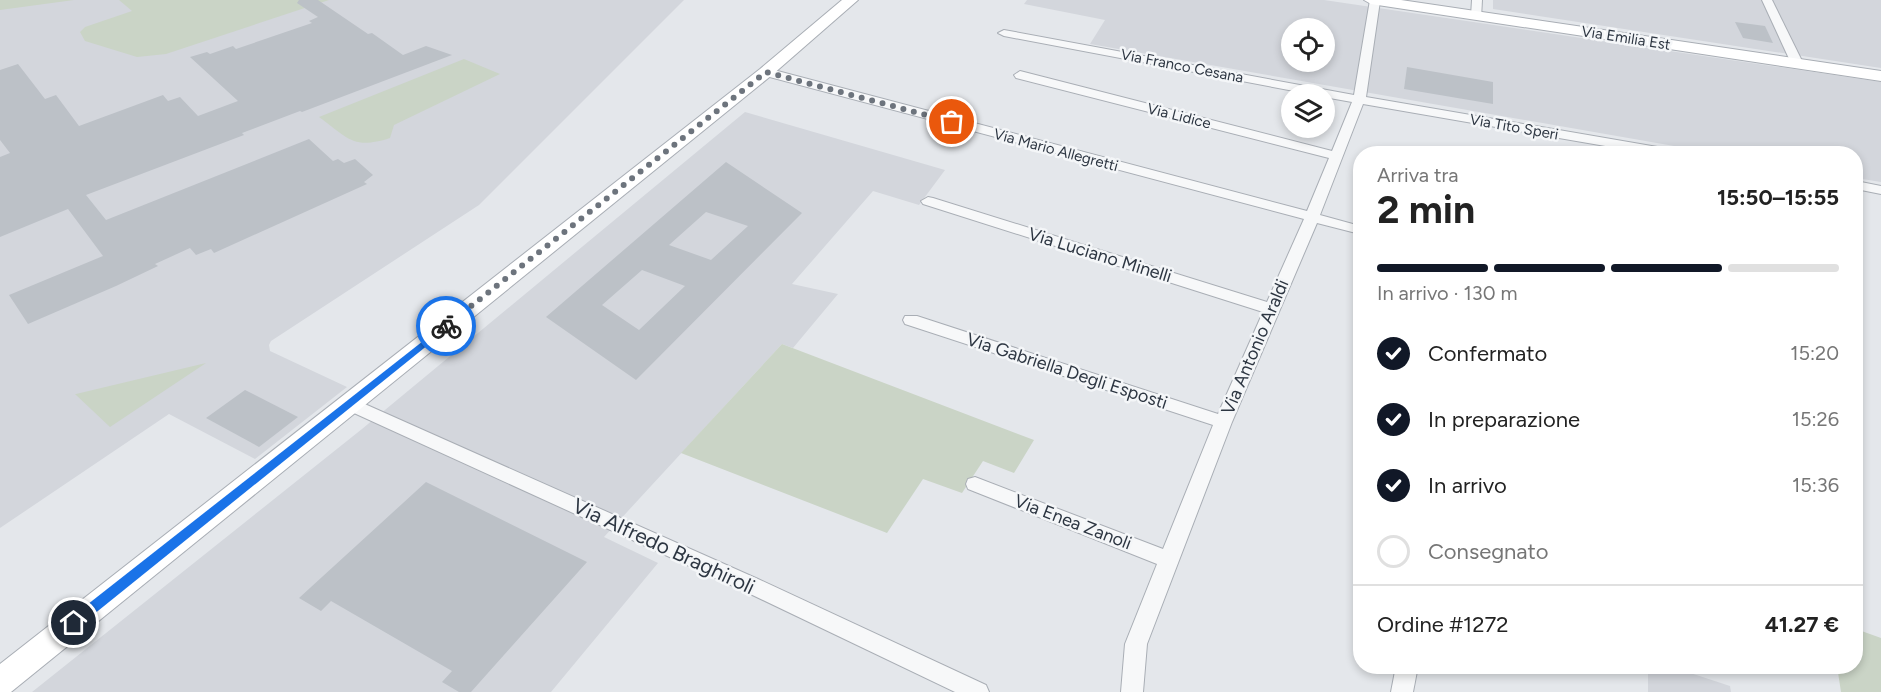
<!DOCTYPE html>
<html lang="it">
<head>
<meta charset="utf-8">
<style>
	:root { --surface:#fff; --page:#f2f2f2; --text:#222; --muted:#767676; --line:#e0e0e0; --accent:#111827 }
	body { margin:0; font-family:Figtree,sans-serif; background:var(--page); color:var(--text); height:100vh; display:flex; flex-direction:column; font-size:22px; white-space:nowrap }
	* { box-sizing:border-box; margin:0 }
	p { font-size:20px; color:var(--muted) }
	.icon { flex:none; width:33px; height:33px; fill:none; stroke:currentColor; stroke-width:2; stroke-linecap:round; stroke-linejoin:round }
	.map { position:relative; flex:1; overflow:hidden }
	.sheet { position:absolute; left:1353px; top:146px; width:510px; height:528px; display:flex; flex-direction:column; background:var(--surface); border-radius:24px; box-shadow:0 3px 9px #0003 }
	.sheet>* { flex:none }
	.buttons { position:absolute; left:1281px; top:18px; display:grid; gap:12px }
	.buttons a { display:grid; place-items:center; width:54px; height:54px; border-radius:50%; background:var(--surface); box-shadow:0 3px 9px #0003; font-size:30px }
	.pin { position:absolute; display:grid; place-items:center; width:51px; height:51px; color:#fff; margin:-26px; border:3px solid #fff; border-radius:50%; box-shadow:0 2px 6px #0007 }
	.courier { position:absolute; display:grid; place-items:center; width:60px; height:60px; margin:-30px; border:4px solid #1a73e8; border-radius:50%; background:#fff; color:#222; box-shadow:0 2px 8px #0007 }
	.summary em { font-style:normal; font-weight:700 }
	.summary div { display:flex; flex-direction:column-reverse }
	.summary { display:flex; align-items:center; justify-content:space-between; height:102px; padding:0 24px }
	h1 { font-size:39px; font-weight:700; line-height:45px }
	.bar { display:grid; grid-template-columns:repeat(4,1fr); gap:9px 6px; align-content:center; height:72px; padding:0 24px }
	.bar i { height:8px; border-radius:4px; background:var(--line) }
	.bar .selected { background:var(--accent) }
	.bar p { grid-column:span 4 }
	.line { display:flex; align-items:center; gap:15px; padding:0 24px; border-top:2px solid var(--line) }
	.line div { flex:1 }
	ol { padding:0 24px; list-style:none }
	li { display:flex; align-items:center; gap:18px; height:66px }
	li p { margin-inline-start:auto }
	li .icon { padding:6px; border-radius:50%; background:var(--accent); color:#fff; stroke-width:4 }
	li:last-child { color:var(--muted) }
	li i { width:33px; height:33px; border:3px solid var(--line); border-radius:50% }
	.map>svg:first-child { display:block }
	.built { fill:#d3d6dc; fill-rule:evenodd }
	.green { fill:#cad4c6 }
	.building { fill:#bcc1c7; fill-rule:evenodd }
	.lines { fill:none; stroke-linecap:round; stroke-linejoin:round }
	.street-casing { stroke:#a9aeb5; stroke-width:2 }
	.secondary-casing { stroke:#a9aeb5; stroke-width:2 }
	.street { fill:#f7f8f9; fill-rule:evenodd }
	.secondary { fill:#fff; fill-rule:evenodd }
	.route { fill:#1a73e8 }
	.done { stroke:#6d747d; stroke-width:6; stroke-dasharray:0 10.8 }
	.labels { text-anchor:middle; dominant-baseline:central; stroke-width:5; stroke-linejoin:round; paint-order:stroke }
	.far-street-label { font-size:15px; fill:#2d3642; stroke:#f4f6f8 }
	.street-label { font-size:18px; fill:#2d3642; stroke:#f4f6f8 }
	.near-street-label { font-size:21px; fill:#2d3642; stroke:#f4f6f8 }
</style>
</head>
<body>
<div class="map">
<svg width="1881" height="692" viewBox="0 0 1881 692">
	<rect width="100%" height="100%" fill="#e4e7eb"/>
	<g class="built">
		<path d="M0 0H684L479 205 271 341 269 345 270 351 347 387 255 459 169 414 0 528Z"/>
		<path d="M1027 0H1324L1881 82V182L1856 178V153H1714L1090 44 1105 20 1024 4ZM1292 28H1324V62H1292Z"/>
		<path d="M1493 0H1881V68L1493 9Z"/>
		<path d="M745 112 945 170 919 205 873 191 792 284 838 294 793 348 782 344 604 537 658 563 551 692H32L362 429Z"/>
		<path d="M1648 666H1669L1730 686 1731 692H1648Z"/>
	</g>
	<g class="green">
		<path d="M0 0H74L0 10Z"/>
		<path d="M119 0H329L166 54 137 57 85 41 80 32 85 27 132 11Z"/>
		<path d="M464 59 500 74 394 125 390 138C353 150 348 138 319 117Z"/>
		<path d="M782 344 1034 440 1014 473 983 461 962 493 923 479 887 533 681 453Z"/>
		<path d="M206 363 110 427 75 394H76Z"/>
		<path d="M1856 629 1881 638V692H1841L1837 666H1856Z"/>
	</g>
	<g class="building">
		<path d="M299 0H318L368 34 372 33 403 55 426 46 452 55 302 112 300 111 242 133 244 135 86 195 106 220 309 139 333 161 338 159 344 163 355 159 373 175 364 182 367 184 214 253 211 249 196 255 190 248 155 264 158 266 116 286 28 324 9 295 103 256 68 209 0 237V157L10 153 0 140V70L18 64 45 99 56 95 79 126 163 95 168 101 180 97 198 116 238 101 190 57 207 52 210 54 233 46 236 49 312 23 309 21 318 17 297 3Z"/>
		<path d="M1735 22 1765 26 1773 43 1743 38Z"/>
		<path d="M1407 67 1493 82V104L1404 89Z"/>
		<path d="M726 162 802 213 636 380 546 317ZM706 212 748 226 711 260 669 245ZM642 270 685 286 639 330 602 305Z"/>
		<path d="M245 390 298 417 259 447 206 418Z"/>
		<path d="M426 482 587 562 471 692H459L442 682 452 671 331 601 321 611 299 598Z"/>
	</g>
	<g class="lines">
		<g class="street-casing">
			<g id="street">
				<path d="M1370 0 1380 1 1366 97 1669 149 1676 153H1646L1363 104 1320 215 1360 226V234L1317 223 1232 422 1147 644 1143 692H1121L1125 644 1157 564 968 489 966 484 968 479 975 477 1163 549 1213 425 905 324 903 320 905 316H917L1218 414 1263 312 923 204 921 201 928 197 933 198 1267 302 1304 219 762 75 760 72 766 68 770 69 1307 211 1329 158 1016 78 1014 75 1020 71 1332 151 1352 102 1324 97V94H1310L1004 36 998 33 1004 30 1354 95Z"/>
				<path d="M1472 0H1482L1481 18 1477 19 1471 16Z"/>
				<path d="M1762 0H1772L1803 63 1801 66H1793L1791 63Z"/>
				<path d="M1856 181 1881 186V194L1856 189Z"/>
				<path d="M349 397 758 579 986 685 989 692H955L744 591 343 408 340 403 343 398Z"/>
				<path d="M1396 666H1418L1413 692H1391Z"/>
			</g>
		</g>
		<g class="secondary-casing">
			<g id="secondary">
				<path d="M842 0H858L772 75 11 692H0V664L760 69Z"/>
				<path d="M1364 0H1401L1881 71V81L1371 4Z"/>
			</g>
		</g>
		<use href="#street" class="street"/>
		<use href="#secondary" class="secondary"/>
	</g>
	<path class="route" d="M446 323 449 324V328L78 627H69L67 623 69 619Z"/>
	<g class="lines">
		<path class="done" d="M446 326 766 72 952 122"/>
	</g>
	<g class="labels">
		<g class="far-street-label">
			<text transform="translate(1626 38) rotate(9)">Via Emilia Est</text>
			<text transform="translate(1182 66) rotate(11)">Via Franco Cesana</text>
			<text transform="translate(1179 116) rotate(14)">Via Lidice</text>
			<text transform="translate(1514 127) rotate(10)">Via Tito Speri</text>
			<text transform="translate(1056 150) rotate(15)">Via Mario Allegretti</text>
		</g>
		<g class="street-label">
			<text transform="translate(1100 255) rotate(17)">Via Luciano Minelli</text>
			<text transform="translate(1255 347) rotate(-67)">Via Antonio Araldi</text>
			<text transform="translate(1067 371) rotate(18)">Via Gabriella Degli Esposti</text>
			<text transform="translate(1073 522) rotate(21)">Via Enea Zanoli</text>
		</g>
		<g class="near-street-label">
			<text transform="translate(664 546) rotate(25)">Via Alfredo Braghiroli</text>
		</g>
	</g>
</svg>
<div class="buttons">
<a><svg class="icon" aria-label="locate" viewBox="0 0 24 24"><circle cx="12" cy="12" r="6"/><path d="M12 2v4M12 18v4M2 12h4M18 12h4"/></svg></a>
<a><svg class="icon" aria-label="layers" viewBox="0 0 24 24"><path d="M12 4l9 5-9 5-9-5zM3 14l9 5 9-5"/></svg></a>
</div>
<div class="pin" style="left:952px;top:122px;background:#ea580c"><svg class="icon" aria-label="bag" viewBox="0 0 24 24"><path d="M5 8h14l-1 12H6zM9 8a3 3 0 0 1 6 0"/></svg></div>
<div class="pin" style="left:74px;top:623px;background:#1f2937"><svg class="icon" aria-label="home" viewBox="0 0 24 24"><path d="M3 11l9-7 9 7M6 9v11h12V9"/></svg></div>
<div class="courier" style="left:446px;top:326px"><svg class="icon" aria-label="bike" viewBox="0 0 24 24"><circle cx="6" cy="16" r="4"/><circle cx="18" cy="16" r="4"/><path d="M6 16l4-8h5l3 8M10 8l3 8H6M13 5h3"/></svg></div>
<section class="sheet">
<div class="summary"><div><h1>2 min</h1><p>Arriva tra</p></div><em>15:50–15:55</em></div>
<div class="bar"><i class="selected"></i><i class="selected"></i><i class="selected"></i><i></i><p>In arrivo · 130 m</p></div>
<ol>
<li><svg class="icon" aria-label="check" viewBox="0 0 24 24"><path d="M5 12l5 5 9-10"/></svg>Confermato<p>15:20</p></li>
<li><svg class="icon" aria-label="check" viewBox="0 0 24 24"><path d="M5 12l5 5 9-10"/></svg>In preparazione<p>15:26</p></li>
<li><svg class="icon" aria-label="check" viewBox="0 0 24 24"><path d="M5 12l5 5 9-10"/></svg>In arrivo<p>15:36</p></li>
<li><i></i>Consegnato</li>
</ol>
<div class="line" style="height:78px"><div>Ordine #1272</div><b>41.27 €</b></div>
</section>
</div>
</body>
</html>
